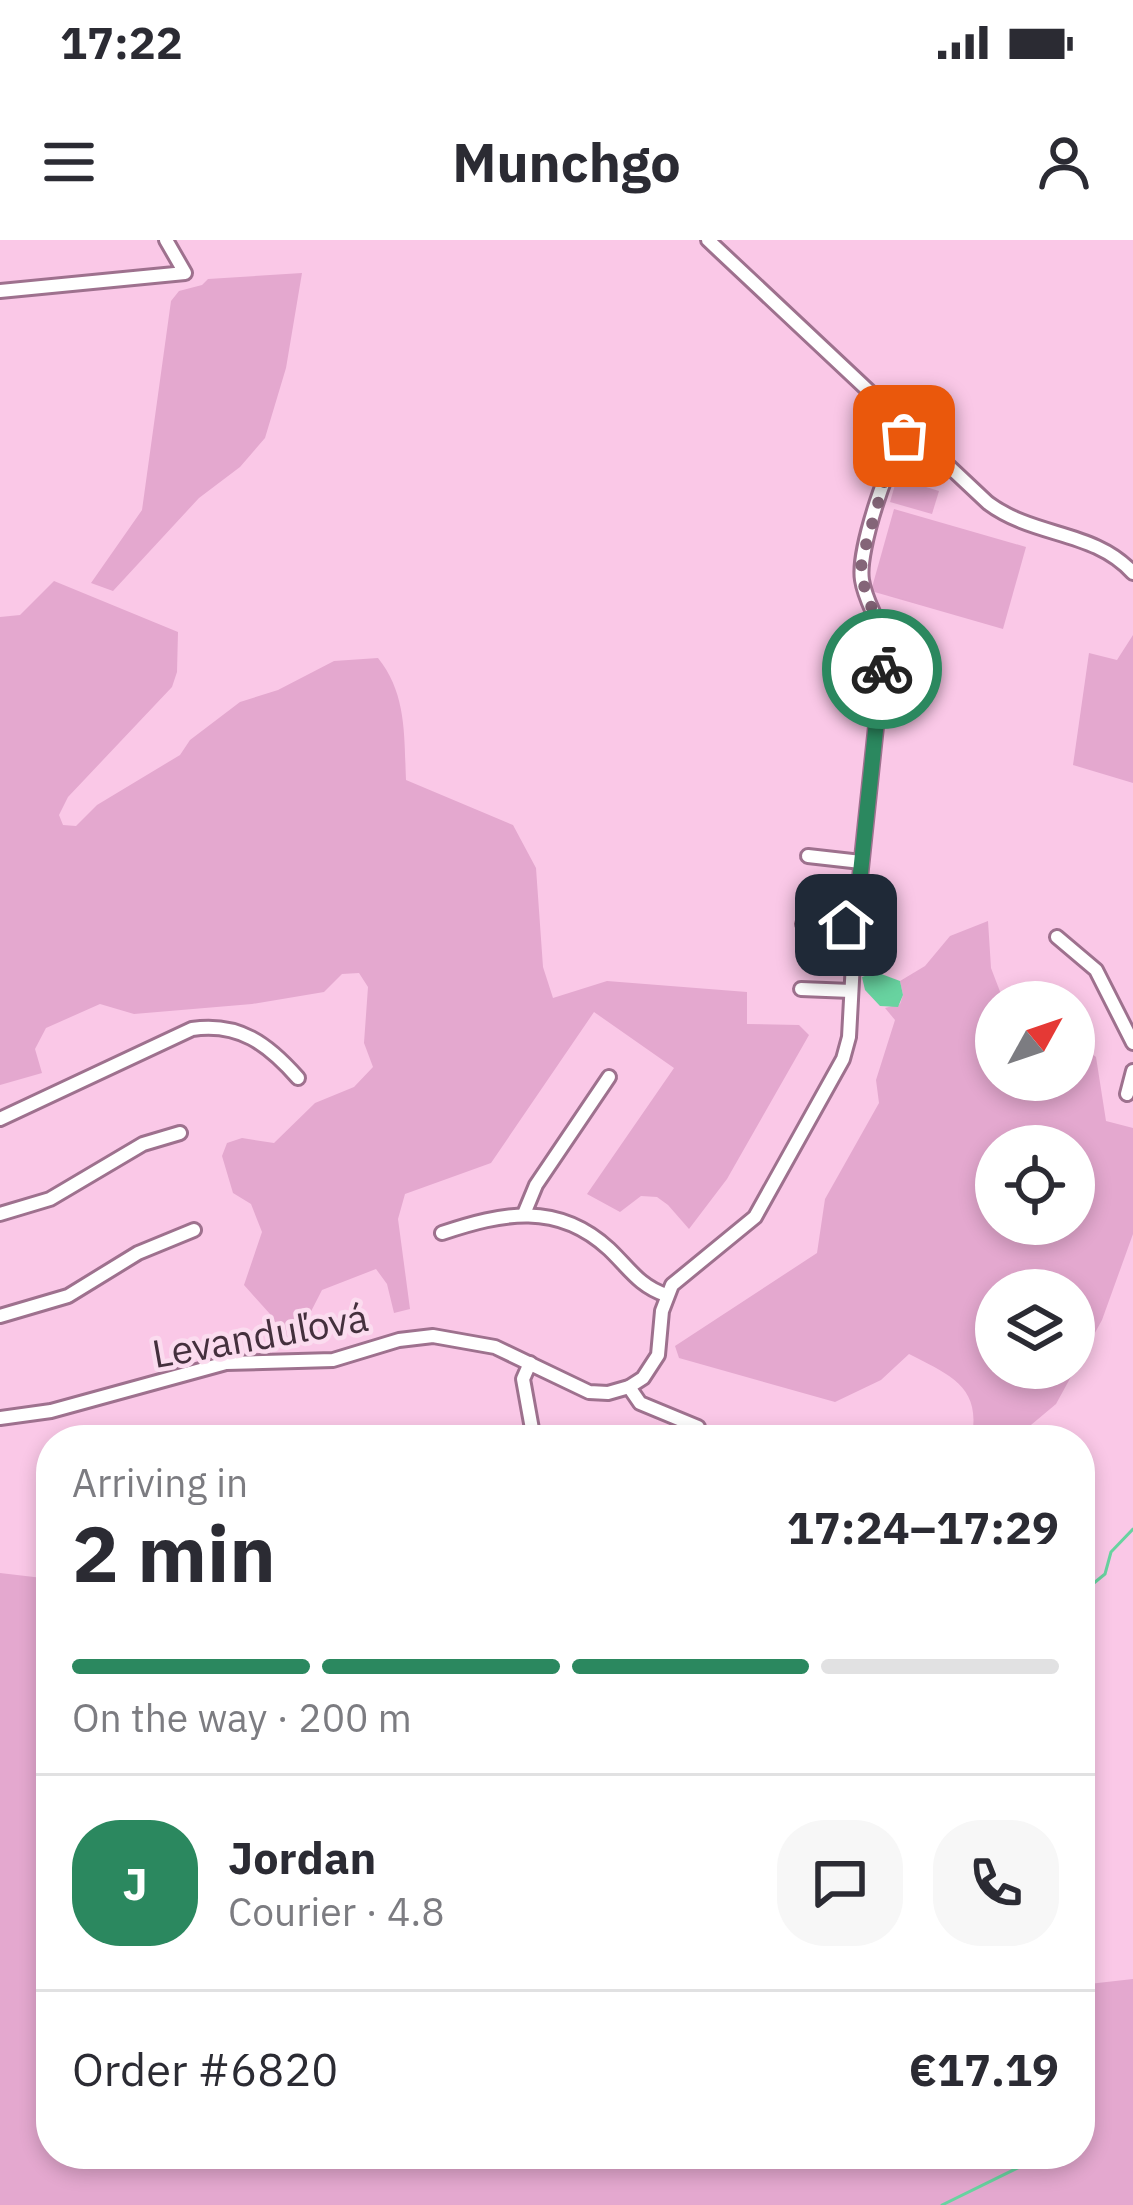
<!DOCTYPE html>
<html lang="en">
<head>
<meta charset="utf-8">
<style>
	:root { --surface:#fff; --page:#f7f7f7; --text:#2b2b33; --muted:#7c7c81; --line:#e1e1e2; --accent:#2b885f }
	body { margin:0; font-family:"IBM Plex Sans",sans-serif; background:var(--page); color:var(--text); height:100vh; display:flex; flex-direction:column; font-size:45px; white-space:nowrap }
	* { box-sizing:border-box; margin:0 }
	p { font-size:39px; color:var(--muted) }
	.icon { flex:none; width:66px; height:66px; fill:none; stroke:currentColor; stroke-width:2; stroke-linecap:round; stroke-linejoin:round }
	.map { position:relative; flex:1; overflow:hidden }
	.details { position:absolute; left:36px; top:1185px; width:1059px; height:744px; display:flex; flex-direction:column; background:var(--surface); border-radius:48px; box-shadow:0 6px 18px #0003 }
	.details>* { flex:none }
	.needle { width:78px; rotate:50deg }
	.buttons { position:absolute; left:975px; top:741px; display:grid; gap:24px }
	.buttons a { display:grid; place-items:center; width:120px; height:120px; border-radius:50%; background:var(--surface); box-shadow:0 6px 18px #0003; font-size:60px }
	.pin { position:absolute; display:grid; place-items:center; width:102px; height:102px; color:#fff; margin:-51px; border-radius:24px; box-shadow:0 6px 18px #0006 }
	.courier { position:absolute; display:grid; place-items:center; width:120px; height:120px; margin:-60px; border:9px solid #2b885f; border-radius:50%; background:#fff; color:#222; box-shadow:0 3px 15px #0007 }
	.summary em { font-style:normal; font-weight:800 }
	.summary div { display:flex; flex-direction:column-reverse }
	.summary { display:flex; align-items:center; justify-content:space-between; height:204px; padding:0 36px }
	h1 { font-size:78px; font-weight:800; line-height:90px }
	.bar { display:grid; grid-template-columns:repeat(4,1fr); gap:18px 12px; align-content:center; height:144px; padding:0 36px }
	.bar i { height:15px; border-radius:9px; background:var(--line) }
	.bar .active { background:var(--accent) }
	.bar p { grid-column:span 4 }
	.line { display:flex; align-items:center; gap:30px; padding:0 36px; border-top:3px solid var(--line) }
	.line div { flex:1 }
	.round { display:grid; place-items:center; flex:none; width:126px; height:126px; border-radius:48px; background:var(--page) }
	.status { display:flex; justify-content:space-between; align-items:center; height:84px; padding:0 60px; background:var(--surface); direction:ltr }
	.status svg { height:33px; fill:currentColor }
	header { display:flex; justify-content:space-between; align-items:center; height:156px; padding:0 36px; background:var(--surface); font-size:54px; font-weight:800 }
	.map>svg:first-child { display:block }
	.green { fill:#e4a8cf; fill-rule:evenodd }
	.water { fill:#68d3a0 }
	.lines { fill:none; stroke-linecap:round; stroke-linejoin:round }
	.stream { stroke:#68d3a0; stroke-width:3 }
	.minor-casing { stroke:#9e718e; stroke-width:18 }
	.minor { stroke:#fff; stroke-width:12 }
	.done { stroke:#846578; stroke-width:12; stroke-dasharray:0 21.6 }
	.route { stroke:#2b885f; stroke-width:15 }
	.labels { text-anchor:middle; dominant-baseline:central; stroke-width:9; stroke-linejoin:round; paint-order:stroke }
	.street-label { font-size:39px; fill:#44303d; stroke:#fbdcef }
</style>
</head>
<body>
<div class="status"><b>17:22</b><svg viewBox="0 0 49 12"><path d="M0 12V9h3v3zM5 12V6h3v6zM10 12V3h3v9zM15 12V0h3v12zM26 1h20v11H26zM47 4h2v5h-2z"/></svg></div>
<header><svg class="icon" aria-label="menu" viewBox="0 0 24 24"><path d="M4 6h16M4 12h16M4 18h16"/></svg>Munchgo<svg class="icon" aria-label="person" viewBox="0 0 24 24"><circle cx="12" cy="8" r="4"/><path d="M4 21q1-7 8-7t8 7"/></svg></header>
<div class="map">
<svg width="1133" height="1965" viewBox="0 0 1133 1965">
	<rect width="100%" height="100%" fill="#fac8e7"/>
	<g class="green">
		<path d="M302 33 286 128 265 198 240 227 199 258 113 351 91 343 142 270 171 61 179 51 202 45 208 39Z"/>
		<path d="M897 238 939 251 932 274 890 262Z"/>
		<path d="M894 269 1026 307 1003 389 871 351Z"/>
		<path d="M54 341 178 392 177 432 172 447 68 557 59 575 63 585 76 586 97 565 180 515 190 500 240 462 278 450 334 421 378 418C407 454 404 496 406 540L513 585 536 628 543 727 553 758 607 741 747 752V784L799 785 809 795 727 939 689 989 668 965 657 957 641 956 620 972 587 954 674 828 594 772 491 923 405 954 398 979 410 1069 394 1073 387 1044 376 1029 322 1050 301 1091 285 1098 270 1074 244 1045 262 992 251 964 233 953 222 916 227 903 242 898 274 903 315 863 354 847 373 827 364 803 368 747 359 733 342 734 324 752 252 764 134 774 100 764 46 788 35 809 42 833 0 845V377L20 375Z"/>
		<path d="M1133 395V543L1073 525 1089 413 1117 420Z"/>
		<path d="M988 681 991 728 1004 762H996V840H1074L1077 802 1096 817 1106 881 1133 888V994L1102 1080 1056 1164 1013 1200H971C983 1147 950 1135 909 1114L881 1140 835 1162 679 1118 675 1106 817 1013 825 959 879 863 876 840 895 780 885 768 900 764 903 755 900 741 925 726 950 696ZM996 906H1074V984H996ZM996 1050H1074V1128H996Z"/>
		<path d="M0 1333 51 1339V1914H1080V1745L1133 1739V1965H0Z"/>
	</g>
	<path class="water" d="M876 732 900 741 903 755 898 767 880 766 865 750 862 737Z"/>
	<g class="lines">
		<g class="stream">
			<path d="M1080 1380 1089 1347 1105 1334 1111 1312 1133 1289"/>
			<path d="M1080 1822 1087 1851 1080 1876"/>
			<path d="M942 1965 1046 1914"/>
		</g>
		<g class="minor-casing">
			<g id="minor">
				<path d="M708 0 988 263C1035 298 1094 290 1133 333"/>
				<path d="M0 51 185 33 166 0"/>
				<path d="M808 616 861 622"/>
				<path d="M803 684 855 685"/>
				<path d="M1057 697 1096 730 1133 803"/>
				<path d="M801 749 851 751"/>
				<path d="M1127 854 1133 831"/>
				<path d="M0 879 192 789C239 782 268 804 298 838"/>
				<path d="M0 974 50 959 143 904 180 893"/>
				<path d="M524 974 536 945 609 837"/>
				<path d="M442 993C502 973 557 961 609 1009 629 1028 639 1046 666 1055"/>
				<path d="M0 1076 68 1056 138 1013 194 990"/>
				<path d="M530 1123 523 1139 534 1200"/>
				<path d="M629 1147 640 1163 698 1187"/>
				<path d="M0 1178 51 1171 226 1123 333 1120 399 1100 433 1096 495 1107 589 1152 608 1153 629 1147 643 1138 658 1115 662 1071 672 1045 755 977 843 819 849 797 855 685 884 411C883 383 866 366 862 340 857 311 890 212 910 190"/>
			</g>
		</g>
		<use href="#minor" class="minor"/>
	</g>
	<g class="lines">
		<path class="done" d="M882 429 884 397 865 352 861 322 893 212 904 196"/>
		<path class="route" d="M846 685H855L882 429"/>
	</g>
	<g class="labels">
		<g class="street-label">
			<text transform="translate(260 1095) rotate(-10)">Levanduľová</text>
		</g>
	</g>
</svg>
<div class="buttons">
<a><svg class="needle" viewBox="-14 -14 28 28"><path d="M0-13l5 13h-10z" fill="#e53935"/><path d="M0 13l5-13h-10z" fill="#7c7c81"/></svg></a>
<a><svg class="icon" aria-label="locate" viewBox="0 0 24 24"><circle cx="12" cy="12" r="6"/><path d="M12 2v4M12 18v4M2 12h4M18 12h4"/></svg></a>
<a><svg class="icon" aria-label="layers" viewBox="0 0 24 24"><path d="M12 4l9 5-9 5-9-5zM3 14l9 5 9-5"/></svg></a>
</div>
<div class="pin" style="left:904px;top:196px;background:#ea580c"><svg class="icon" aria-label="bag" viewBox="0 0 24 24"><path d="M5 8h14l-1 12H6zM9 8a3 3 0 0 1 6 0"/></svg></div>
<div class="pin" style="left:846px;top:685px;background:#1f2937"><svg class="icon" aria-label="home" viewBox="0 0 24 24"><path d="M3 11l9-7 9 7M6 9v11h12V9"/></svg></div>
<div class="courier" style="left:882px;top:429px"><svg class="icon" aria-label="bike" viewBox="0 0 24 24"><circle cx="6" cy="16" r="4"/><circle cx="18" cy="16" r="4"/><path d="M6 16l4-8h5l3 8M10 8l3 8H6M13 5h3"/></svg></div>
<section class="details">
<div class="summary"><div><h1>2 min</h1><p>Arriving in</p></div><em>17:24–17:29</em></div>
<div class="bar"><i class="active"></i><i class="active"></i><i class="active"></i><i></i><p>On the way · 200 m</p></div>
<div class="line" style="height:216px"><b class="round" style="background:var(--accent);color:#fff">J</b><div><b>Jordan</b><p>Courier · 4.8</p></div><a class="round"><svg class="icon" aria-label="chat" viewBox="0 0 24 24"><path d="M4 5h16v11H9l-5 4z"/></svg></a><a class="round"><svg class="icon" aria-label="phone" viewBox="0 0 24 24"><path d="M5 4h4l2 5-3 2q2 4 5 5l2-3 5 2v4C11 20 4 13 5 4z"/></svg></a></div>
<div class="line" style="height:156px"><div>Order #6820</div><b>€17.19</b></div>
</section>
</div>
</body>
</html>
